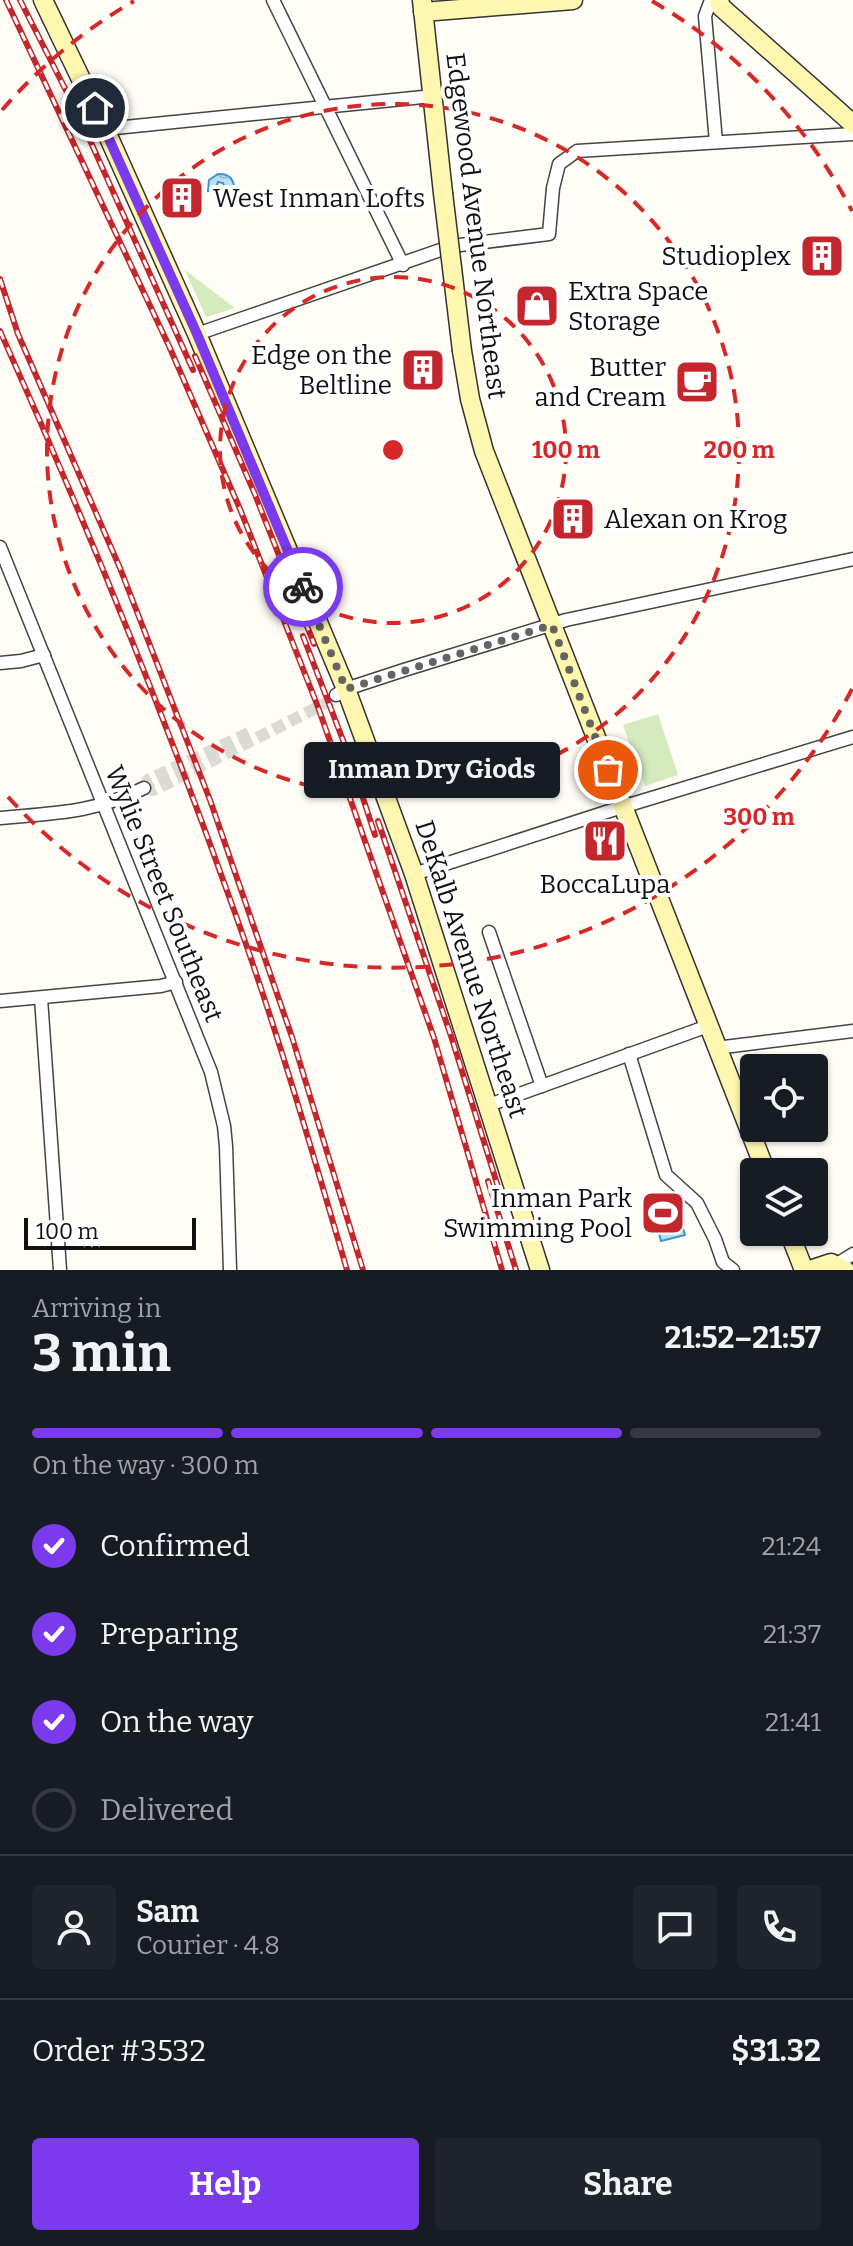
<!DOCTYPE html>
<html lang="en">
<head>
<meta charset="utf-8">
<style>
	:root { --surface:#171b24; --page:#20242c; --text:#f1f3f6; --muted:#9ea1a6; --line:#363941; --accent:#7c3aed }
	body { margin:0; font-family:Bitter,serif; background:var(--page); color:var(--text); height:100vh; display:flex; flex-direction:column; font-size:30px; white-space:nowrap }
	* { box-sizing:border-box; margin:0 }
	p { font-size:26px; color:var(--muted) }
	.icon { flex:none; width:44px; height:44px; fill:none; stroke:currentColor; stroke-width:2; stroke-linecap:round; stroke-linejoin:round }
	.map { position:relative; height:1270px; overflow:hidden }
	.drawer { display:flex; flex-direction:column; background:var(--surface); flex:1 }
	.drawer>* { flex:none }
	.controls { position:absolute; left:740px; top:1054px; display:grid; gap:16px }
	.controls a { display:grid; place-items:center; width:88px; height:88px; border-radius:8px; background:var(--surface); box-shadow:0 2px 6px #0004; font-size:40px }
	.scale { position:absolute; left:24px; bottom:20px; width:172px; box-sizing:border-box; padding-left:8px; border:4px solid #111; border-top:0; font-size:22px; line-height:28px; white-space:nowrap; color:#111; -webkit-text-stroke:6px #fff; paint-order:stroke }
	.pin { position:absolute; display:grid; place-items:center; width:68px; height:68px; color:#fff; margin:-34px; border:4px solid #fff; border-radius:50%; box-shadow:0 2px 8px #0007 }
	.courier { position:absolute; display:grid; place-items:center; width:80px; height:80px; margin:-40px; border:6px solid #7c3aed; border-radius:50%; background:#fff; color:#222; box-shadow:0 2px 10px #0007 }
	.bubble { position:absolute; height:56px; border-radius:8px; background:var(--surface); box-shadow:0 2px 6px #0004; font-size:26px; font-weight:700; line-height:56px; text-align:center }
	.head em { font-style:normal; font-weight:700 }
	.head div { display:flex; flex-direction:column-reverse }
	.head { display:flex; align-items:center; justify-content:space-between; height:136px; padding:0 32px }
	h1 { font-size:52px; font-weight:700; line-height:60px }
	.bar { display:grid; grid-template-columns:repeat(4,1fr); gap:12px 8px; align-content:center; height:96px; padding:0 32px }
	.bar i { height:10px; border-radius:6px; background:var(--line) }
	.bar .current { background:var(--accent) }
	.bar p { grid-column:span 4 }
	.line { display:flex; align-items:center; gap:20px; padding:0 32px; border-top:2px solid var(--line) }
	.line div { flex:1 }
	.round { display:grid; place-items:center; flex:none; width:84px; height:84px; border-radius:8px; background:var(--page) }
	ol { padding:0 32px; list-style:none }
	li { display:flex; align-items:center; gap:24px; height:88px }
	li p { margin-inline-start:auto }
	li .icon { padding:8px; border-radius:50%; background:var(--accent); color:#fff; stroke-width:4 }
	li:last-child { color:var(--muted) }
	li i { width:44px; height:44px; border:4px solid var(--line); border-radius:50% }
	.primary-button { display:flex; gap:16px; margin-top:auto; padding:16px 32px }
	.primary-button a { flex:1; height:92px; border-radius:8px; background:var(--accent); color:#fff; font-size:32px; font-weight:700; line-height:92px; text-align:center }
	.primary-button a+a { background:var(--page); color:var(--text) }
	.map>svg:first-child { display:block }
	.grass { fill:#d5ebbd }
	.water { fill:url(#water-ripples); stroke:#3f96cf; stroke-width:2 }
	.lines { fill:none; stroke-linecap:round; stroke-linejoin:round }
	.street-tunnel { stroke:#dbdad3; stroke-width:12; stroke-dasharray:12 6; stroke-linecap:butt }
	.street-casing { stroke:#444; stroke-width:15 }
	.secondary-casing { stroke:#333; stroke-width:21 }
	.street { stroke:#fff; stroke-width:12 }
	.secondary { stroke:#fff6b0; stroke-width:18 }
	.rail-casing { stroke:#c4262e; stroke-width:6 }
	.rail { stroke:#fff; stroke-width:3; stroke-dasharray:9; stroke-linecap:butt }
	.secondary-bridge-casing { stroke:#333; stroke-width:21; stroke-linecap:butt }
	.secondary-bridge { stroke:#fff6b0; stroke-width:18 }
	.done { stroke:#646461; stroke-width:8; stroke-dasharray:0 14.4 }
	.route { stroke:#7c3aed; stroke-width:10 }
	.ring { fill:none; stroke:#d62828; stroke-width:4; stroke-dasharray:14 10 }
	.labels { text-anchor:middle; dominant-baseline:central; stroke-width:8; stroke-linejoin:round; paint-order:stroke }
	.poi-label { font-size:26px; fill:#111; stroke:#fff; text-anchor:end }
	.street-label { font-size:26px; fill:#111; stroke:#fff }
	.centre { fill:#d62828; stroke:#fff; stroke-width:4 }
	.ring-label { font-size:24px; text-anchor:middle; font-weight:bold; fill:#d62828; stroke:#fff; stroke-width:8; stroke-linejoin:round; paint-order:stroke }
</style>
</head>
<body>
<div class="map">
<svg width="853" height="1270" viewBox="0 0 853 1270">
	<defs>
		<pattern id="water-ripples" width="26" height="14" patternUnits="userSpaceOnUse" patternTransform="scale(2)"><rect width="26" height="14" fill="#b9e0f7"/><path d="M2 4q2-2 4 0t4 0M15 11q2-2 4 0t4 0" fill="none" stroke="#9ebfd3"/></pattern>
	</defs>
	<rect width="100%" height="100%" fill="#fffdf5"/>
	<g class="grass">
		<path d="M185 270 235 308 206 317Z"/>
		<path d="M658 714 678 775 645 786 623 725Z"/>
	</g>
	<g class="water">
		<path d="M218 174C229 173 235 180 234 191L238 194 231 202 221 194 225 188 223 183 218 182 215 190 208 191 209 180Z"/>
		<path d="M670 1198 676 1223 681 1222 685 1235 661 1241 651 1203Z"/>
	</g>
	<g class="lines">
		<g class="street-tunnel">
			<path d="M144 788 154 790 334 699 336 695"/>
			<path d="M144 788 148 780 253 731"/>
		</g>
		<g class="street-casing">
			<g id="street">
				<path d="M273 0 403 265"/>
				<path d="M711 0 705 16 716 142"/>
				<path d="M105 129 433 96"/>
				<path d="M197 334 452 246 549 234 553 188 559 164 577 151 853 134"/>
				<path d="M0 547 211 1072 224 1126 226 1146 230 1270"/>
				<path d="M0 663 21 661 44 655"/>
				<path d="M336 695 346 689 404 670 566 620 853 559"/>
				<path d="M0 818C55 813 94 813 144 788"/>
				<path d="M414 874 622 807 853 737"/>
				<path d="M489 932 542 1086"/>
				<path d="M41 998 60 1270"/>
				<path d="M0 1001 161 986 176 982"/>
				<path d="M716 1048 853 1031"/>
				<path d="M629 1054 666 1175 697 1203 715 1239 723 1262 733 1270"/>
				<path d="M489 1105 708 1026"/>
				<path d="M837 1264 853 1254"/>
			</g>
		</g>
		<g class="secondary-casing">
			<g id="secondary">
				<path d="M43 0 105 129 197 334 346 689 414 874 540 1270"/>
				<path d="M422 0 443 193"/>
				<path d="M719 0 721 7 853 124"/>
				<path d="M423 12 573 0"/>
				<path d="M462 351 470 399 484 451 766 1172"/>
				<path d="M789 1232 804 1270"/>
				<path d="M810 1270 831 1263 845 1270"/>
			</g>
		</g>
		<use href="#street" class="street"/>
		<use href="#secondary" class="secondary"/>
		<g class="rail-casing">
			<g id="rail">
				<path d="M6 0 169 346 240 509 318 707 434 1038 502 1270"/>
				<path d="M20 0 80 118 193 370"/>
				<path d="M0 279 18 334 120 568 210 800 292 1037 363 1270"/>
				<path d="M0 331C86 522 165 716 235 913 277 1030 312 1150 347 1270"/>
				<path d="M195 356 254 492 314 644"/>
				<path d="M303 636 351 761 375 835"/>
				<path d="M378 821 452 1039 499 1190"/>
				<path d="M488 1181 516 1270"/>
			</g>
		</g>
		<use href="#rail" class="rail"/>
		<g class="secondary-bridge-casing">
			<path id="secondary-bridge" d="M443 193 462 351"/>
		</g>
		<use href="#secondary-bridge" class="secondary-bridge"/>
	</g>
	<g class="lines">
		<path class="done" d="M303 587 346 689 552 625 608 770"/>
		<path class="route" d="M95 108 197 334 303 587"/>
	</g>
	<g class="ring">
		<circle cx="393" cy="450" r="173"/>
		<circle cx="393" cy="450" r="346"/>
		<path d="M852 689A518 518 0 0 1 2 790M2 110A518 518 0 0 1 134 1M652 1A518 518 0 0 1 852 211"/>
	</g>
	<defs>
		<g id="building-square" transform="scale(2.3)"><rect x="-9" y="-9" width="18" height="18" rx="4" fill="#c4262e" stroke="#fff"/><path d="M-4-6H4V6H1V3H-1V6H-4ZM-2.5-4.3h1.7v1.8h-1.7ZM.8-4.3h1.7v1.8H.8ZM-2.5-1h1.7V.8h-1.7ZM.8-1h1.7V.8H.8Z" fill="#fff"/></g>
		<g id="shop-square" transform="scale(2.3)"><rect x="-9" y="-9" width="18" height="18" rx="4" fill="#c4262e" stroke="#fff"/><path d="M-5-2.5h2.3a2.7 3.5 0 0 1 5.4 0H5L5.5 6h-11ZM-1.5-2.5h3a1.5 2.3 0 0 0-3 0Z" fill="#fff"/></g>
		<g id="cafe-square" transform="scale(2.3)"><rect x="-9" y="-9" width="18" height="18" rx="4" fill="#c4262e" stroke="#fff"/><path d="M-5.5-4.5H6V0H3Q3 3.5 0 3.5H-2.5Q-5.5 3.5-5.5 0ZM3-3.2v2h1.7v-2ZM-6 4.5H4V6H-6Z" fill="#fff"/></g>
		<g id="restaurant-square" transform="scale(2.3)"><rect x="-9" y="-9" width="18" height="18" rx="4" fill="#c4262e" stroke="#fff"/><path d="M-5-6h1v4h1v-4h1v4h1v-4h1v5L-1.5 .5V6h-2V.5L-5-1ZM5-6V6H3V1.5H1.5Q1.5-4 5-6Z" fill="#fff"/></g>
		<g id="stadium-square" transform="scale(2.3)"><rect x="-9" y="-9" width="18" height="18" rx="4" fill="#c4262e" stroke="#fff"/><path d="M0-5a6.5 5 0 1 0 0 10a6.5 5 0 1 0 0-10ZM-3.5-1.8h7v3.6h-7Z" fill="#fff"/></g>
	</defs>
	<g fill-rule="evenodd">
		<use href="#building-square" x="182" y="198"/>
		<use href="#building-square" x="822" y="256"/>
		<use href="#shop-square" x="537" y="306"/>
		<use href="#building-square" x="423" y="370"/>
		<use href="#cafe-square" x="697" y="382"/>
		<use href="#building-square" x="573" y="519"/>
		<use href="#restaurant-square" x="605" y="841"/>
		<use href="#stadium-square" x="663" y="1213"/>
	</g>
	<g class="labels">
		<g class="poi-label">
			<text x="213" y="198" text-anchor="start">West Inman Lofts</text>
			<text x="791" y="256">Studioplex</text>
			<text x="568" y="291" text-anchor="start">Extra Space<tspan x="568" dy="30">Storage</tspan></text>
			<text x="392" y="355">Edge on the<tspan x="392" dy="30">Beltline</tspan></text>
			<text x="666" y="367">Butter<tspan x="666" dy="30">and Cream</tspan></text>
			<text x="604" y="519" text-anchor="start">Alexan on Krog</text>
			<text x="605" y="884" text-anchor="middle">BoccaLupa</text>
			<text x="632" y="1198">Inman Park<tspan x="632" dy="30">Swimming Pool</tspan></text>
		</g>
		<g class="street-label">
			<text transform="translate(476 226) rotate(83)">Edgewood Avenue Northeast</text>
			<text transform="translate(164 894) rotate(68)">Wylie Street Southeast</text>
			<text transform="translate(471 969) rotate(72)">DeKalb Avenue Northeast</text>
		</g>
	</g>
	<circle cx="393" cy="450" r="12" class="centre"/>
	<g class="ring-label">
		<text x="566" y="458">100 m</text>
		<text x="739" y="458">200 m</text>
		<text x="759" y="825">300 m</text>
	</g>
</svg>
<div class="controls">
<a><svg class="icon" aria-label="locate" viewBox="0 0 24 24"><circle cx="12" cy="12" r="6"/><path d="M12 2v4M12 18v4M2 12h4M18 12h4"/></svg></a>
<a><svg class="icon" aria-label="layers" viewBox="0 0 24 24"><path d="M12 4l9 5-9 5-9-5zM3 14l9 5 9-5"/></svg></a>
</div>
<div class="scale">100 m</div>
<div class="pin" style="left:608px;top:770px;background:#ea580c"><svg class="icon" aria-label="bag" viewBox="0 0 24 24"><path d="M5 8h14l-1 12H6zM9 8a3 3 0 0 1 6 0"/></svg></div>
<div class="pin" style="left:95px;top:108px;background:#1f2937"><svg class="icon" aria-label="home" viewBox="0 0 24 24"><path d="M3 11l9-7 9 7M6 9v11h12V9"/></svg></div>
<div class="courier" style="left:303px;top:587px"><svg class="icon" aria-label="bike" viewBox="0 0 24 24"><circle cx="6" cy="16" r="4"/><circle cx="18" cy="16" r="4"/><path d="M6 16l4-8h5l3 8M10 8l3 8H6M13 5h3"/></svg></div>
<div class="bubble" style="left:304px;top:742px;width:256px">Inman Dry Giods</div>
</div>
<section class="drawer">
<div class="head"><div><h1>3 min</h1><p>Arriving in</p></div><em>21:52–21:57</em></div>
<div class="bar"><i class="current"></i><i class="current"></i><i class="current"></i><i></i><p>On the way · 300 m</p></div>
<ol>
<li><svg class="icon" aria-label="check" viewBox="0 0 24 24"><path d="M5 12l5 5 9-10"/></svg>Confirmed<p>21:24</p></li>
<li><svg class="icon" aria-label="check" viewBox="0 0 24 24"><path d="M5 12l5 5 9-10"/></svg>Preparing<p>21:37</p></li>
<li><svg class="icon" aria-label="check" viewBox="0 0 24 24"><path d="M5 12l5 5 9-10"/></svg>On the way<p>21:41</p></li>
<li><i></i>Delivered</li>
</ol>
<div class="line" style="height:144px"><a class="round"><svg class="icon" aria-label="person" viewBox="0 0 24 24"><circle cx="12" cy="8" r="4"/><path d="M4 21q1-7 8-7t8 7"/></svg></a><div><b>Sam</b><p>Courier · 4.8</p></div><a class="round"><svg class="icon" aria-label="chat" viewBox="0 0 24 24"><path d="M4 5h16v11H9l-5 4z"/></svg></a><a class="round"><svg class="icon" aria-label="phone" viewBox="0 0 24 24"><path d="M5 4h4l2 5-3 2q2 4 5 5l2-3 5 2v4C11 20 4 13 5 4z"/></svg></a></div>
<div class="line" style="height:104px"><div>Order #3532</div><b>$31.32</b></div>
<div class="primary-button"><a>Help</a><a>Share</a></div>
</section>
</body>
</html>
